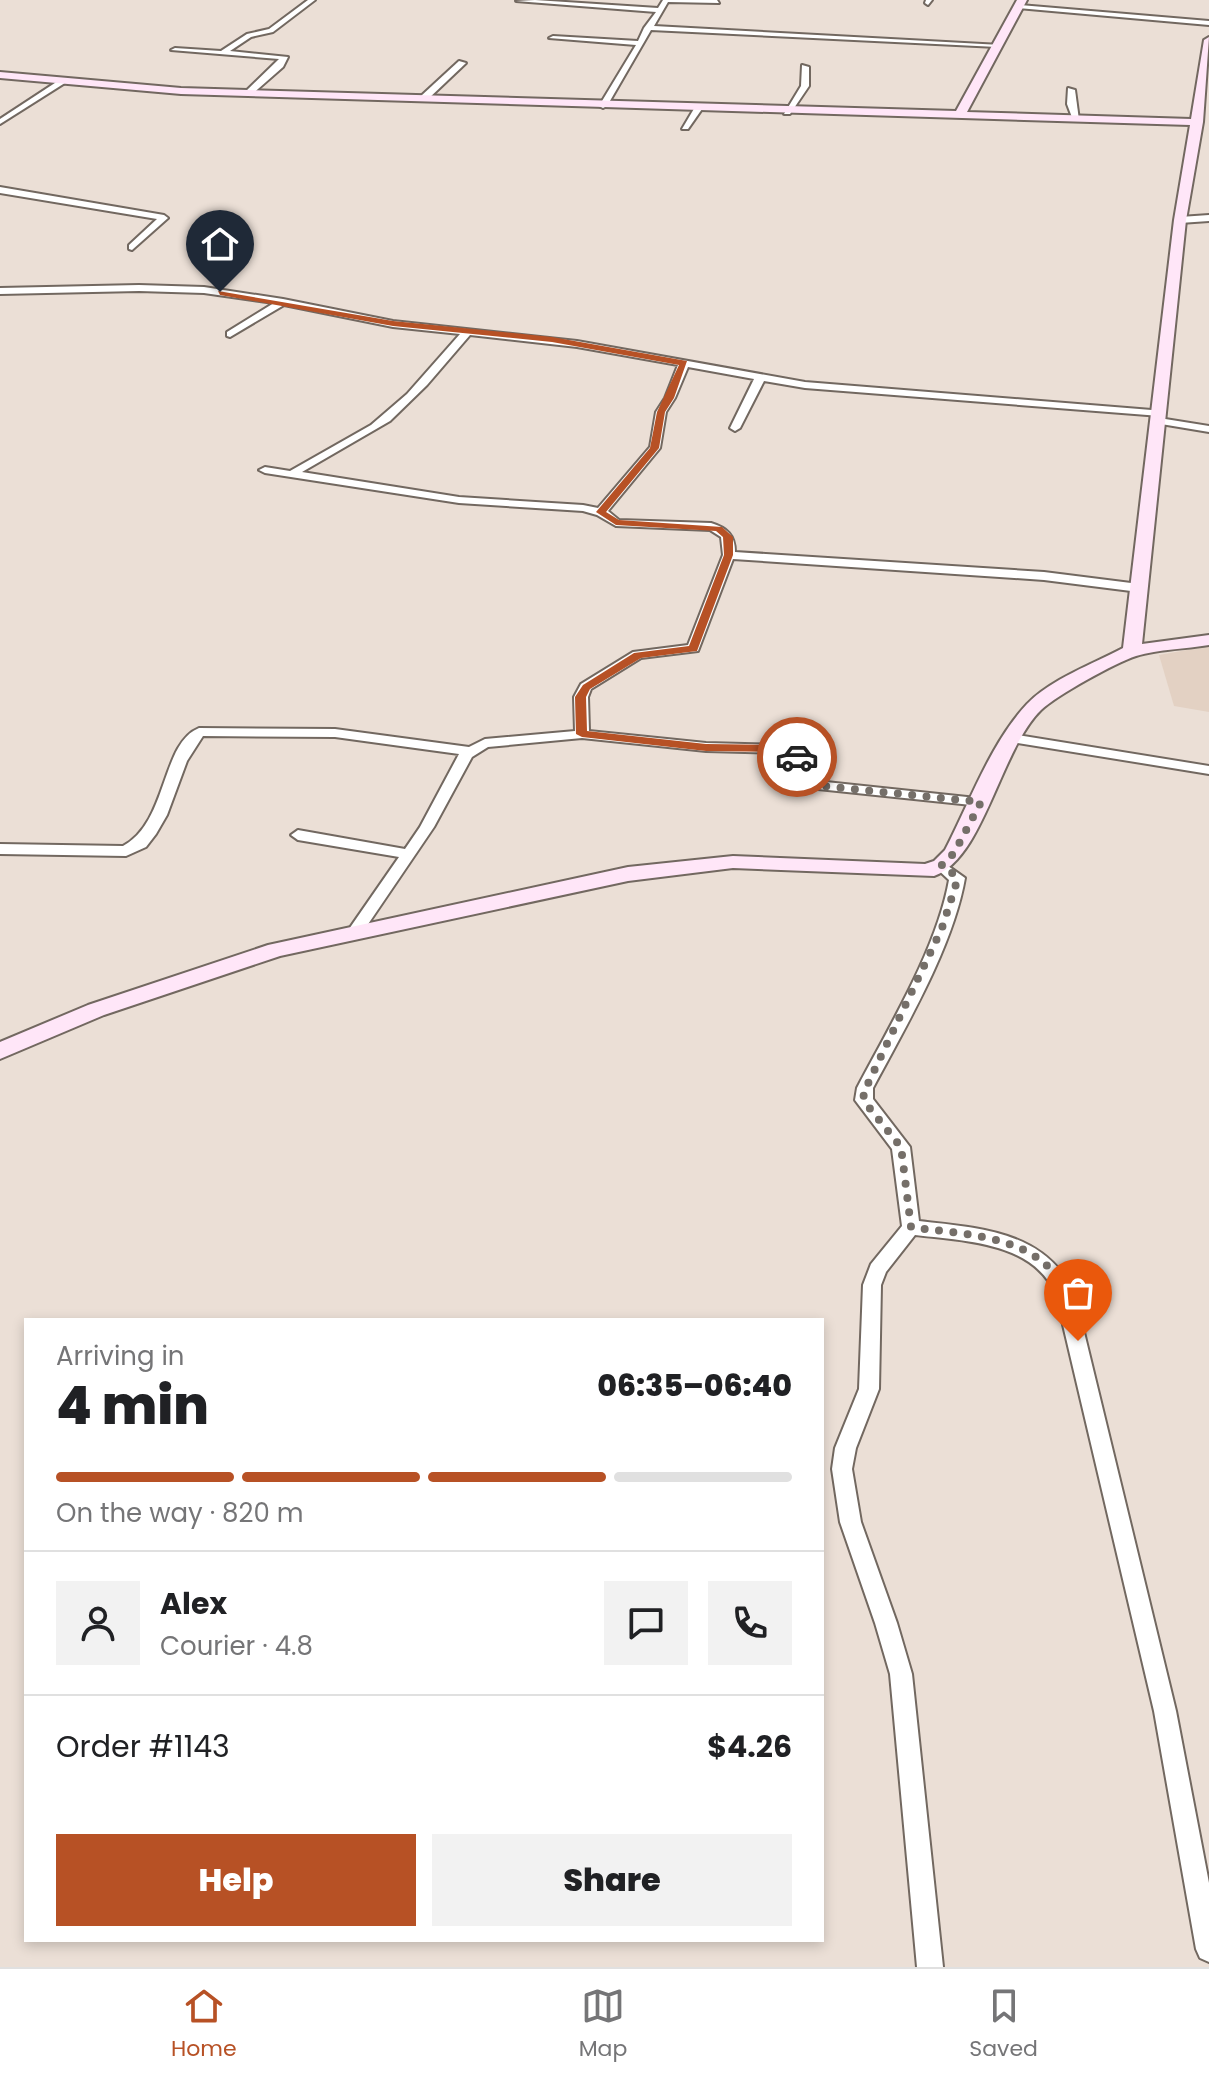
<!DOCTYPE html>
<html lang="en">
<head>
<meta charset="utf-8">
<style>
	:root { --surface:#fff; --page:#f2f2f2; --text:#202124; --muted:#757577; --line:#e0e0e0; --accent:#b75125 }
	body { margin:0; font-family:Poppins,sans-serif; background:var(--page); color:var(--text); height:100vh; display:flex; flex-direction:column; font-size:30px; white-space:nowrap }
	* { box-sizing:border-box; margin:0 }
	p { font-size:26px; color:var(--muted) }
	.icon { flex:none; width:44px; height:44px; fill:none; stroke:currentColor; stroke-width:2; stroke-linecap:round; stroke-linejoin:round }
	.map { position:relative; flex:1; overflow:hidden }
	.panel { position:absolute; left:24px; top:1318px; width:800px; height:624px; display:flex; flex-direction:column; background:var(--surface); border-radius:0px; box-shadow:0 4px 12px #0003 }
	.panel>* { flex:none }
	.pin { position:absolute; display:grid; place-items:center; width:68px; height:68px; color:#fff; margin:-82px -34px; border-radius:50% 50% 50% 0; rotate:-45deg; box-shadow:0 0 8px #0007 }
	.pin .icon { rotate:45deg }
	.courier { position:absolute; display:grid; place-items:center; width:80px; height:80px; margin:-40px; border:6px solid #b75125; border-radius:50%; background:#fff; color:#222; box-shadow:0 2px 10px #0007 }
	.head em { font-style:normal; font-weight:800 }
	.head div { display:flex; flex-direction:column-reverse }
	.head { display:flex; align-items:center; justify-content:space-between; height:136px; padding:0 32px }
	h1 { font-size:52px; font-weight:800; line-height:60px }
	.bar { display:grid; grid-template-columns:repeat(4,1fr); gap:12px 8px; align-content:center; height:96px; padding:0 32px }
	.bar i { height:10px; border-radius:6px; background:var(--line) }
	.bar .selected { background:var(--accent) }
	.bar p { grid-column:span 4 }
	.line { display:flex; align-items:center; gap:20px; padding:0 32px; border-top:2px solid var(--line) }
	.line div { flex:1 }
	.round { display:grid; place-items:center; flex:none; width:84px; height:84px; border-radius:0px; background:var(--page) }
	.button { display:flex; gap:16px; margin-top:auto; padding:16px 32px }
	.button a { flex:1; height:92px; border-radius:0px; background:var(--accent); color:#fff; font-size:32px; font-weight:800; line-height:92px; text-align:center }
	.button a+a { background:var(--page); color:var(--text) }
	.tab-bar { display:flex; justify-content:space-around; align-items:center; height:112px; border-top:2px solid var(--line); background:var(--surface); font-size:22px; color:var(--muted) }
	.tab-bar a { display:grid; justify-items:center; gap:4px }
	.tab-bar .selected { color:var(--accent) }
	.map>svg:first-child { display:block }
	.built { fill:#e3d1c3 }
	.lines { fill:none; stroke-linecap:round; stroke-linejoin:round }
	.street-casing { stroke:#726860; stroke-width:4 }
	.secondary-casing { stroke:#726860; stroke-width:4 }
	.street { fill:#fff; fill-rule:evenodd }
	.secondary { fill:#ffe6f8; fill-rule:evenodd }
	.route { fill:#b75125 }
	.done { stroke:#756f69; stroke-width:8; stroke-dasharray:0 14.4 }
</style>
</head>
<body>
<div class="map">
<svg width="1209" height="1967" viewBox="0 0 1209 1967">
	<rect width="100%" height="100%" fill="#ebdfd6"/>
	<path class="built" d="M1209 646V712L1174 706 1159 655Z"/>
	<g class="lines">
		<g class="street-casing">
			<g id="street">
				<path d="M308 0H315L273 32 251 37 230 51 288 57 283 67 251 95 244 93 279 59 171 50 175 48 221 51 247 34 269 29Z"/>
				<path d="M535 0 658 8 663 0H717L719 3 668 2 654 26 1001 45 997 47 651 30 607 106 603 108 599 106 636 45 549 38 553 36 638 41 644 28 656 12 516 1Z"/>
				<path d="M926 0H932L928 5 925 3Z"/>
				<path d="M1020 5 1209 21V25L1018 8Z"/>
				<path d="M459 61 466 63 427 100H421V96Z"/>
				<path d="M802 65 809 67V86L790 114H784L801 86Z"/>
				<path d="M61 79 68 81 0 124V119Z"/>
				<path d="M1068 88 1075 90 1079 120H1073L1067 104Z"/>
				<path d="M695 107 702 109 688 129H682Z"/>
				<path d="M0 187 164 215 168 218 132 250 129 249V245L157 219 0 193Z"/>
				<path d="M1209 215V221L1180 223 1176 220 1180 217Z"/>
				<path d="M139 285 204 287 283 299 393 321 577 341 805 382 1164 411 1165 413 1160 416 805 388 764 381 740 428 735 431 730 428 754 379 688 367 675 398 666 412 660 448 608 511 619 520 711 523C727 528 735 535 735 552L1044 572 1139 584 1145 588 1139 592 1044 580 733 559 698 651 641 658 591 689 588 697 589 731 706 743 780 745 799 750 816 776 826 782 986 799 988 802 981 806 818 789 806 782 789 756 779 753 706 751 582 738 488 747 472 757 434 827 360 936 355 937 347 932 399 857 298 840 291 835 298 830 405 849 420 827 459 754 335 737 203 736 187 761 167 815 156 834 146 847 126 856 0 854V844L123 846C168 822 161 743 199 728L335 729 469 747 485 739 575 731 574 697 581 684 633 652 688 645 723 555 721 537 710 530 616 526 597 515 583 511 459 503 265 473 259 470 265 467 290 471 371 425 407 394 460 334 393 327 284 305 230 337 227 336V332L274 303 204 293 139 291 0 294V288ZM470 335 577 347 678 365 665 398 656 412 650 447 598 508 583 505 459 497 302 472 390 421 427 385Z"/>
				<path d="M1159 418 1209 426V432L1155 423 1154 421Z"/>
				<path d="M1011 734 1209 766V774L1006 741 1004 738 1006 735Z"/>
				<path d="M941 861 965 878C953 947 906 1026 873 1088V1099L910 1147 919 1221C980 1228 1047 1231 1075 1295L1176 1711 1209 1883V1962L1200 1958 1196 1949 1154 1711 1056 1295C1034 1242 965 1241 915 1235L886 1272 881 1285 879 1389 856 1448 852 1469 861 1522 897 1623 912 1674 943 1967H917L890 1674 875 1623 840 1522 832 1469 835 1448 859 1389 863 1285 871 1264 902 1226 892 1149 858 1104 855 1100 857 1088C889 1027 937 948 949 880L934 866Z"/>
			</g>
		</g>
		<g class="secondary-casing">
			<path id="secondary" d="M1017 0H1027L967 112 1191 119 1204 40 1209 37 1203 122 1186 220 1142 644 1209 635V645C1186 649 1159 649 1136 656 1115 663 1057 695 1041 710 1000 750 984 858 934 876L733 868 628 881 280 956 104 1015 0 1059V1042L88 1005 268 945 628 867 733 856 925 864 934 861 945 850C970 802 990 744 1027 704 1051 679 1093 664 1123 648L1174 220 1190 125 181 94 0 78V72L181 88 956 111Z"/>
		</g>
		<use href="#street" class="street"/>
		<use href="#secondary" class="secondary"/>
	</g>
	<path class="route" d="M218 291 393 321 552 337 687 361 674 398 665 412 659 448 606 512 619 520 722 527 733 537V555L697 651 641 658 590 689 586 697 587 731 706 744 780 745 801 755V760H793L778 752 706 751 582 737 576 734 575 697 583 685 634 653 689 646 724 555 723 537 716 531 616 525 596 512 650 448 657 412 679 365 552 342 393 326 220 295Z"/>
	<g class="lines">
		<path class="done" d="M797 757 811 779 823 786 981 802 954 853 941 866 954 874 957 881 942 928 863 1094 867 1105 901 1147 911 1227C956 1234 1020 1234 1052 1271 1068 1289 1072 1318 1078 1341"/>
	</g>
</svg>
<div class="pin" style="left:1078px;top:1341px;background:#ea580c"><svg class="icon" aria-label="bag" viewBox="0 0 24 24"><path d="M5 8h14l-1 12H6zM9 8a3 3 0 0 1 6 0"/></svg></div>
<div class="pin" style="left:220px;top:292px;background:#1f2937"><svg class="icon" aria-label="home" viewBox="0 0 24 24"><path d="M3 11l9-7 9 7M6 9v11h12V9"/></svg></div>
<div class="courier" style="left:797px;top:757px"><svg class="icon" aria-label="car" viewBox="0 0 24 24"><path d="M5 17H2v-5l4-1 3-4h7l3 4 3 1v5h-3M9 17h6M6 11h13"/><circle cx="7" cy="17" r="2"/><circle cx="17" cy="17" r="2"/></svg></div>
<section class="panel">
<div class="head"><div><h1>4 min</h1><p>Arriving in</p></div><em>06:35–06:40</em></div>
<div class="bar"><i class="selected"></i><i class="selected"></i><i class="selected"></i><i></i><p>On the way · 820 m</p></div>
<div class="line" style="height:144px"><a class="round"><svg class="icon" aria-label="person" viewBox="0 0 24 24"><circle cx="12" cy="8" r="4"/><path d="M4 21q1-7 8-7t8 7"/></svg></a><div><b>Alex</b><p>Courier · 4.8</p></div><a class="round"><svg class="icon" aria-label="chat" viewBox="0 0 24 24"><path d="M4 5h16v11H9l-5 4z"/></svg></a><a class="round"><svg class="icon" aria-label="phone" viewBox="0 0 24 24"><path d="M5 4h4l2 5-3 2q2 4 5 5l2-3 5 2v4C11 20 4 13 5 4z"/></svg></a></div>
<div class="line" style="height:104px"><div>Order #1143</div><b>$4.26</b></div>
<div class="button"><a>Help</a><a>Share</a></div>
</section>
</div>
<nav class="tab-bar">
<a class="selected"><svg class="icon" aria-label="home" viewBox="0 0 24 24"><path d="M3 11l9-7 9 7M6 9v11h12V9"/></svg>Home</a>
<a><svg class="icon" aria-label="map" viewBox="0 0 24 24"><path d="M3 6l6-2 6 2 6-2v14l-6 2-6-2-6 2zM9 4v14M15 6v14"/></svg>Map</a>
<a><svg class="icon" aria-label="saved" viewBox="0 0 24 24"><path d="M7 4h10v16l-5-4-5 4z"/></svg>Saved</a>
</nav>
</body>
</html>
